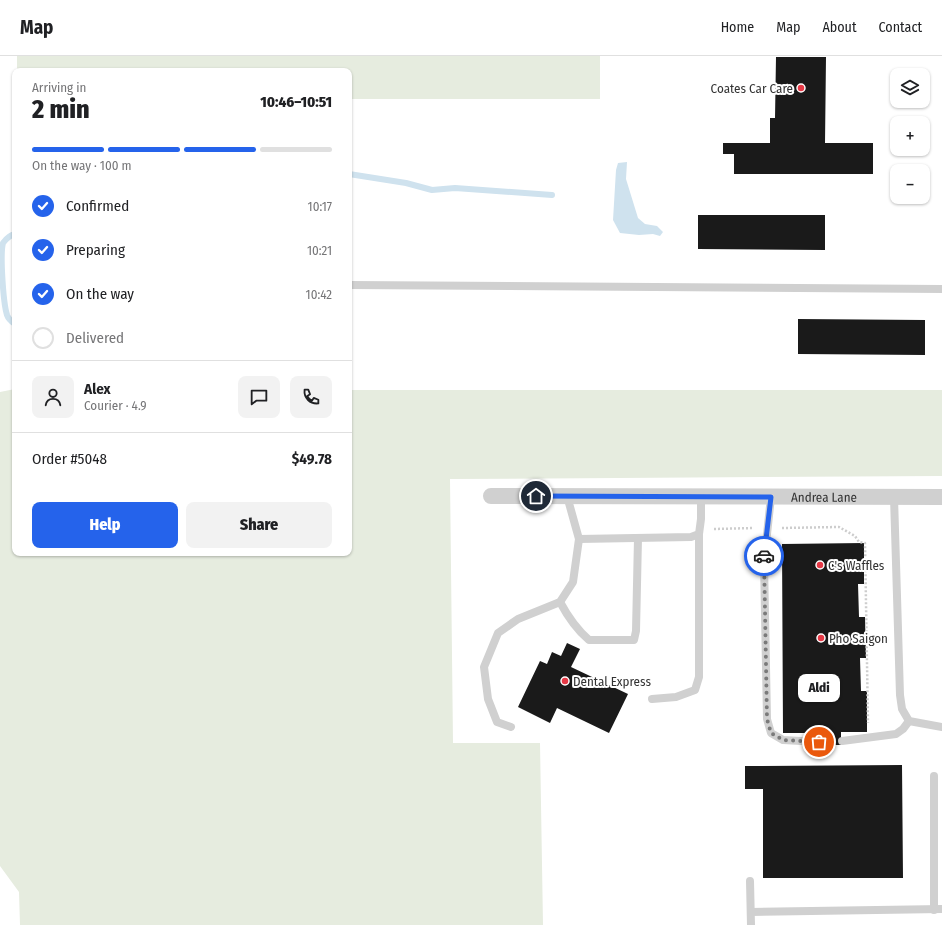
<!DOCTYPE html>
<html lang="en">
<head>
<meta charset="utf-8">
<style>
	:root { --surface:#fff; --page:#f2f2f2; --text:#202124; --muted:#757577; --line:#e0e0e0; --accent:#2563eb }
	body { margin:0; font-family:"Fira Sans Condensed",sans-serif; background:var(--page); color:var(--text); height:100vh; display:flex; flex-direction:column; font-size:15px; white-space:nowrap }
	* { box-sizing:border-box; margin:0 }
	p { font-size:13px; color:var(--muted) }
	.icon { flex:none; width:22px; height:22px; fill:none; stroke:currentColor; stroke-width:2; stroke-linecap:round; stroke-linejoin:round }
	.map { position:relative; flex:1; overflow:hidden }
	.drawer { position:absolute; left:12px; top:12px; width:340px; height:488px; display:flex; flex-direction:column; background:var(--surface); border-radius:8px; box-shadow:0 1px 3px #0004 }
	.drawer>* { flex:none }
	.buttons { position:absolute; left:890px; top:12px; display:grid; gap:8px }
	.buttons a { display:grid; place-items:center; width:40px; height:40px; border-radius:8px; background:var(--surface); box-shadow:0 1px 3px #0004; font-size:20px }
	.pin { position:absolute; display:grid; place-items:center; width:34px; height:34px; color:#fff; margin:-17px; border:2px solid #fff; border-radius:50%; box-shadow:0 1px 4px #0007 }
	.courier { position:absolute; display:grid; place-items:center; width:40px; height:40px; margin:-20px; border:3px solid #2563eb; border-radius:50%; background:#fff; color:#222; box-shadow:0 1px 5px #0007 }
	.bubble { position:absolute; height:28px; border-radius:8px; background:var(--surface); box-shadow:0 1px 3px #0004; font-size:13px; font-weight:800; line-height:28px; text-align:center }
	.headline em { font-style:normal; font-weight:800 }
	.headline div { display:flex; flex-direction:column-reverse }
	.headline { display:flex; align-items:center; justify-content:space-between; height:68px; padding:0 20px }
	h1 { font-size:26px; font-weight:800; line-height:30px }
	.bar { display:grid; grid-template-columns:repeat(4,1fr); gap:6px 4px; align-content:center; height:48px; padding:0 20px }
	.bar i { height:5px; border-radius:3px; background:var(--line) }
	.bar .on { background:var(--accent) }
	.bar p { grid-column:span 4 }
	.line { display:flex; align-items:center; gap:10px; padding:0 20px; border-top:1px solid var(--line) }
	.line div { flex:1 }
	.round { display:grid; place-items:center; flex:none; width:42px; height:42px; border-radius:8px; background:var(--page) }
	ol { padding:0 20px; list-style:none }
	li { display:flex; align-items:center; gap:12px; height:44px }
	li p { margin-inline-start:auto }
	li .icon { padding:4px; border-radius:50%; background:var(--accent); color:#fff; stroke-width:4 }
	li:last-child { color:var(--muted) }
	li i { width:22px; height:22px; border:2px solid var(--line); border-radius:50% }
	.cta { display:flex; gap:8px; margin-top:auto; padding:8px 20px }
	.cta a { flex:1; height:46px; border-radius:8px; background:var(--accent); color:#fff; font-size:16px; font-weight:800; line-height:46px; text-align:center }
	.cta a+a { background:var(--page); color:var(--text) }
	header { display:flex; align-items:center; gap:24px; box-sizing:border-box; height:56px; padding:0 20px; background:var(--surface); border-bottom:1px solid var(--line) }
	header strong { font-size:19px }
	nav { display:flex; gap:22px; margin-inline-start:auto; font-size:14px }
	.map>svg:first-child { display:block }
	.green { fill:#e6ecdf }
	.water { fill:#cfe2ee }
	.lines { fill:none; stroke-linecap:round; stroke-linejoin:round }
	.stream { stroke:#cfe2ee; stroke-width:6 }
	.building { fill:#1a1a1a }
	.path { stroke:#cdcdcd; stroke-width:2.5; stroke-dasharray:2 2; stroke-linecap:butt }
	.service { stroke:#d0d0d0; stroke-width:8 }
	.minor { stroke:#d0d0d0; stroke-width:16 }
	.done { stroke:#7a7a7a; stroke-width:4; stroke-dasharray:0 7.2 }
	.route { stroke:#2563eb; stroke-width:5 }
	.poi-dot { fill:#e63946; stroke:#fff; stroke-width:1.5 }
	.labels { text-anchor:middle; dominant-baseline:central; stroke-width:4; stroke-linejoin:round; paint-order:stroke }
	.poi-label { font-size:13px; fill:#333; stroke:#fff; text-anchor:start }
	.street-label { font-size:13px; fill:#333; stroke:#fff }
</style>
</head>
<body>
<header>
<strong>Map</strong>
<nav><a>Home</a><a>Map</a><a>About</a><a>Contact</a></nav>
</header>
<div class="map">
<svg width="942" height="869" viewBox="0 0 942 869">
	<rect width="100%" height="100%" fill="#fff"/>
	<g class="green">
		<path d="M17 0H600V43H349V15H17Z"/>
		<path d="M15 333V497H349V334H942V420L450 423 453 687H540L543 869H20L19 836 0 810V336Z"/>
	</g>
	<path class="water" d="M627 106 626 123 638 162 645 168 657 170 663 176 660 180 653 178 639 179 620 177 613 164 616 114 618 107Z"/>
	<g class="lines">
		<g class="stream">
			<path d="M349 118 406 127 432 134 455 132 552 139"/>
			<path d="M15 178C10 179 6 183 3 187 0 198 3 246 7 259 8 262 12 266 15 268"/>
		</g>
	</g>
	<g class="building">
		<path d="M776 1H826L825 87H873V118H734V98H723V87H770V62H775Z"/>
		<path d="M698 159H825V194L698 193Z"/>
		<path d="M798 263 925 264V299L798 298Z"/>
		<path d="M864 487V528H858L859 561H865L866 602H860L861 635H867V676H841V689H821V677H783L782 488Z"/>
		<path d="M567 587 580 593 571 611 628 638 609 677 557 652 550 667 518 651 540 605 547 608 552 596 561 600Z"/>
		<path d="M902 709 903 822H763V733H745V710Z"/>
	</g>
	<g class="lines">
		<g class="path">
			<path d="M782 472 839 471 855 480 859 486 865 487 868 667"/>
			<path d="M714 473 753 472"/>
		</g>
		<g class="service">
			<path d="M349 229 942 233"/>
			<path d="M771 441 764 506 767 663 771 677 783 684 819 686"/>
			<path d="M894 441 900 639 902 653 909 665 942 671"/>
			<path d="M579 483 691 481 699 478 701 463V440"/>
			<path d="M560 546C568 561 576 573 589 584H634L636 575 638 482"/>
			<path d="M652 643 676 641 695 634 699 621V478"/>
			<path d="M511 671 497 666 488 643 484 611 498 577 518 563 560 546 573 526 579 483 567 440"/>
			<path d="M842 685 896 678 903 673 909 665"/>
			<path d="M934 720V854"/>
			<path d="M750 825 751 869"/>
			<path d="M751 856 942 853"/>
		</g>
		<path class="minor" id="s1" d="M491 440 942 441"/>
	</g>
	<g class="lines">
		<path class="done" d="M764 500 767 663 771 677 783 684 819 686"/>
		<path class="route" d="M536 440 771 441 764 500"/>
	</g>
	<g class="poi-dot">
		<circle cx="801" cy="32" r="4"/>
		<circle cx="820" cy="509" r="4"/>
		<circle cx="821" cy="582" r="4"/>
		<circle cx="565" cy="625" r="4"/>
	</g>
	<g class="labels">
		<g class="poi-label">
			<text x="793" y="32" text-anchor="end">Coates Car Care</text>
			<text x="828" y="509">C's Waffles</text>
			<text x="829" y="582">Pho Saigon</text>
			<text x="573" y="625">Dental Express</text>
		</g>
		<g class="street-label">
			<text stroke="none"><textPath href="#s1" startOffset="333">Andrea Lane</textPath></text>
		</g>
	</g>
</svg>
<div class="buttons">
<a><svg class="icon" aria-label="layers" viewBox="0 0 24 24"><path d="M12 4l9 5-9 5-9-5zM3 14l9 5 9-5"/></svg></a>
<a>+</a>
<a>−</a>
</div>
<div class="pin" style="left:819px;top:686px;background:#ea580c"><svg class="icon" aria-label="bag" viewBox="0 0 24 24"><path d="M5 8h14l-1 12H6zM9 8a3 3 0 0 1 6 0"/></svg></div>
<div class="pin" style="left:536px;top:440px;background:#1f2937"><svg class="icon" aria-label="home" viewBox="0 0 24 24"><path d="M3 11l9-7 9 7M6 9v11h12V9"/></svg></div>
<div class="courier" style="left:764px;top:500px"><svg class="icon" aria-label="car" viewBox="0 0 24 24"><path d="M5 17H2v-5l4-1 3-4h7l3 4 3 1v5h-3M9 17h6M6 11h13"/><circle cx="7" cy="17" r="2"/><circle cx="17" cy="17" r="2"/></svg></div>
<div class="bubble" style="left:798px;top:618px;width:42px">Aldi</div>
<section class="drawer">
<div class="headline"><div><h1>2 min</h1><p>Arriving in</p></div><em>10:46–10:51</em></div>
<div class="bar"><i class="on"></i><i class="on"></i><i class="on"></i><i></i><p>On the way · 100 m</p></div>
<ol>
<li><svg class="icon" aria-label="check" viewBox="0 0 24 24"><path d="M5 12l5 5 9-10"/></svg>Confirmed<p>10:17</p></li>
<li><svg class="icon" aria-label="check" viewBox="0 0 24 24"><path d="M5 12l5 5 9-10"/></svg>Preparing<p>10:21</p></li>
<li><svg class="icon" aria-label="check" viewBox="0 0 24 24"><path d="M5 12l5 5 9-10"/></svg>On the way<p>10:42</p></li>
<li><i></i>Delivered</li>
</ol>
<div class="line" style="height:72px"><a class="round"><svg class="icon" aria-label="person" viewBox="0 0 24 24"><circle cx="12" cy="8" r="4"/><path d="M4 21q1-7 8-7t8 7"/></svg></a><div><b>Alex</b><p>Courier · 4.9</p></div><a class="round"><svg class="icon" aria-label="chat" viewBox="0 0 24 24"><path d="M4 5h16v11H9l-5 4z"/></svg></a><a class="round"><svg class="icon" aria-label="phone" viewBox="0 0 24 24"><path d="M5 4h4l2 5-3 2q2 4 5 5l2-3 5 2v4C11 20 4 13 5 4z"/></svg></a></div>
<div class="line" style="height:52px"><div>Order #5048</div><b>$49.78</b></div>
<div class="cta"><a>Help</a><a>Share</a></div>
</section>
</div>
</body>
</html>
